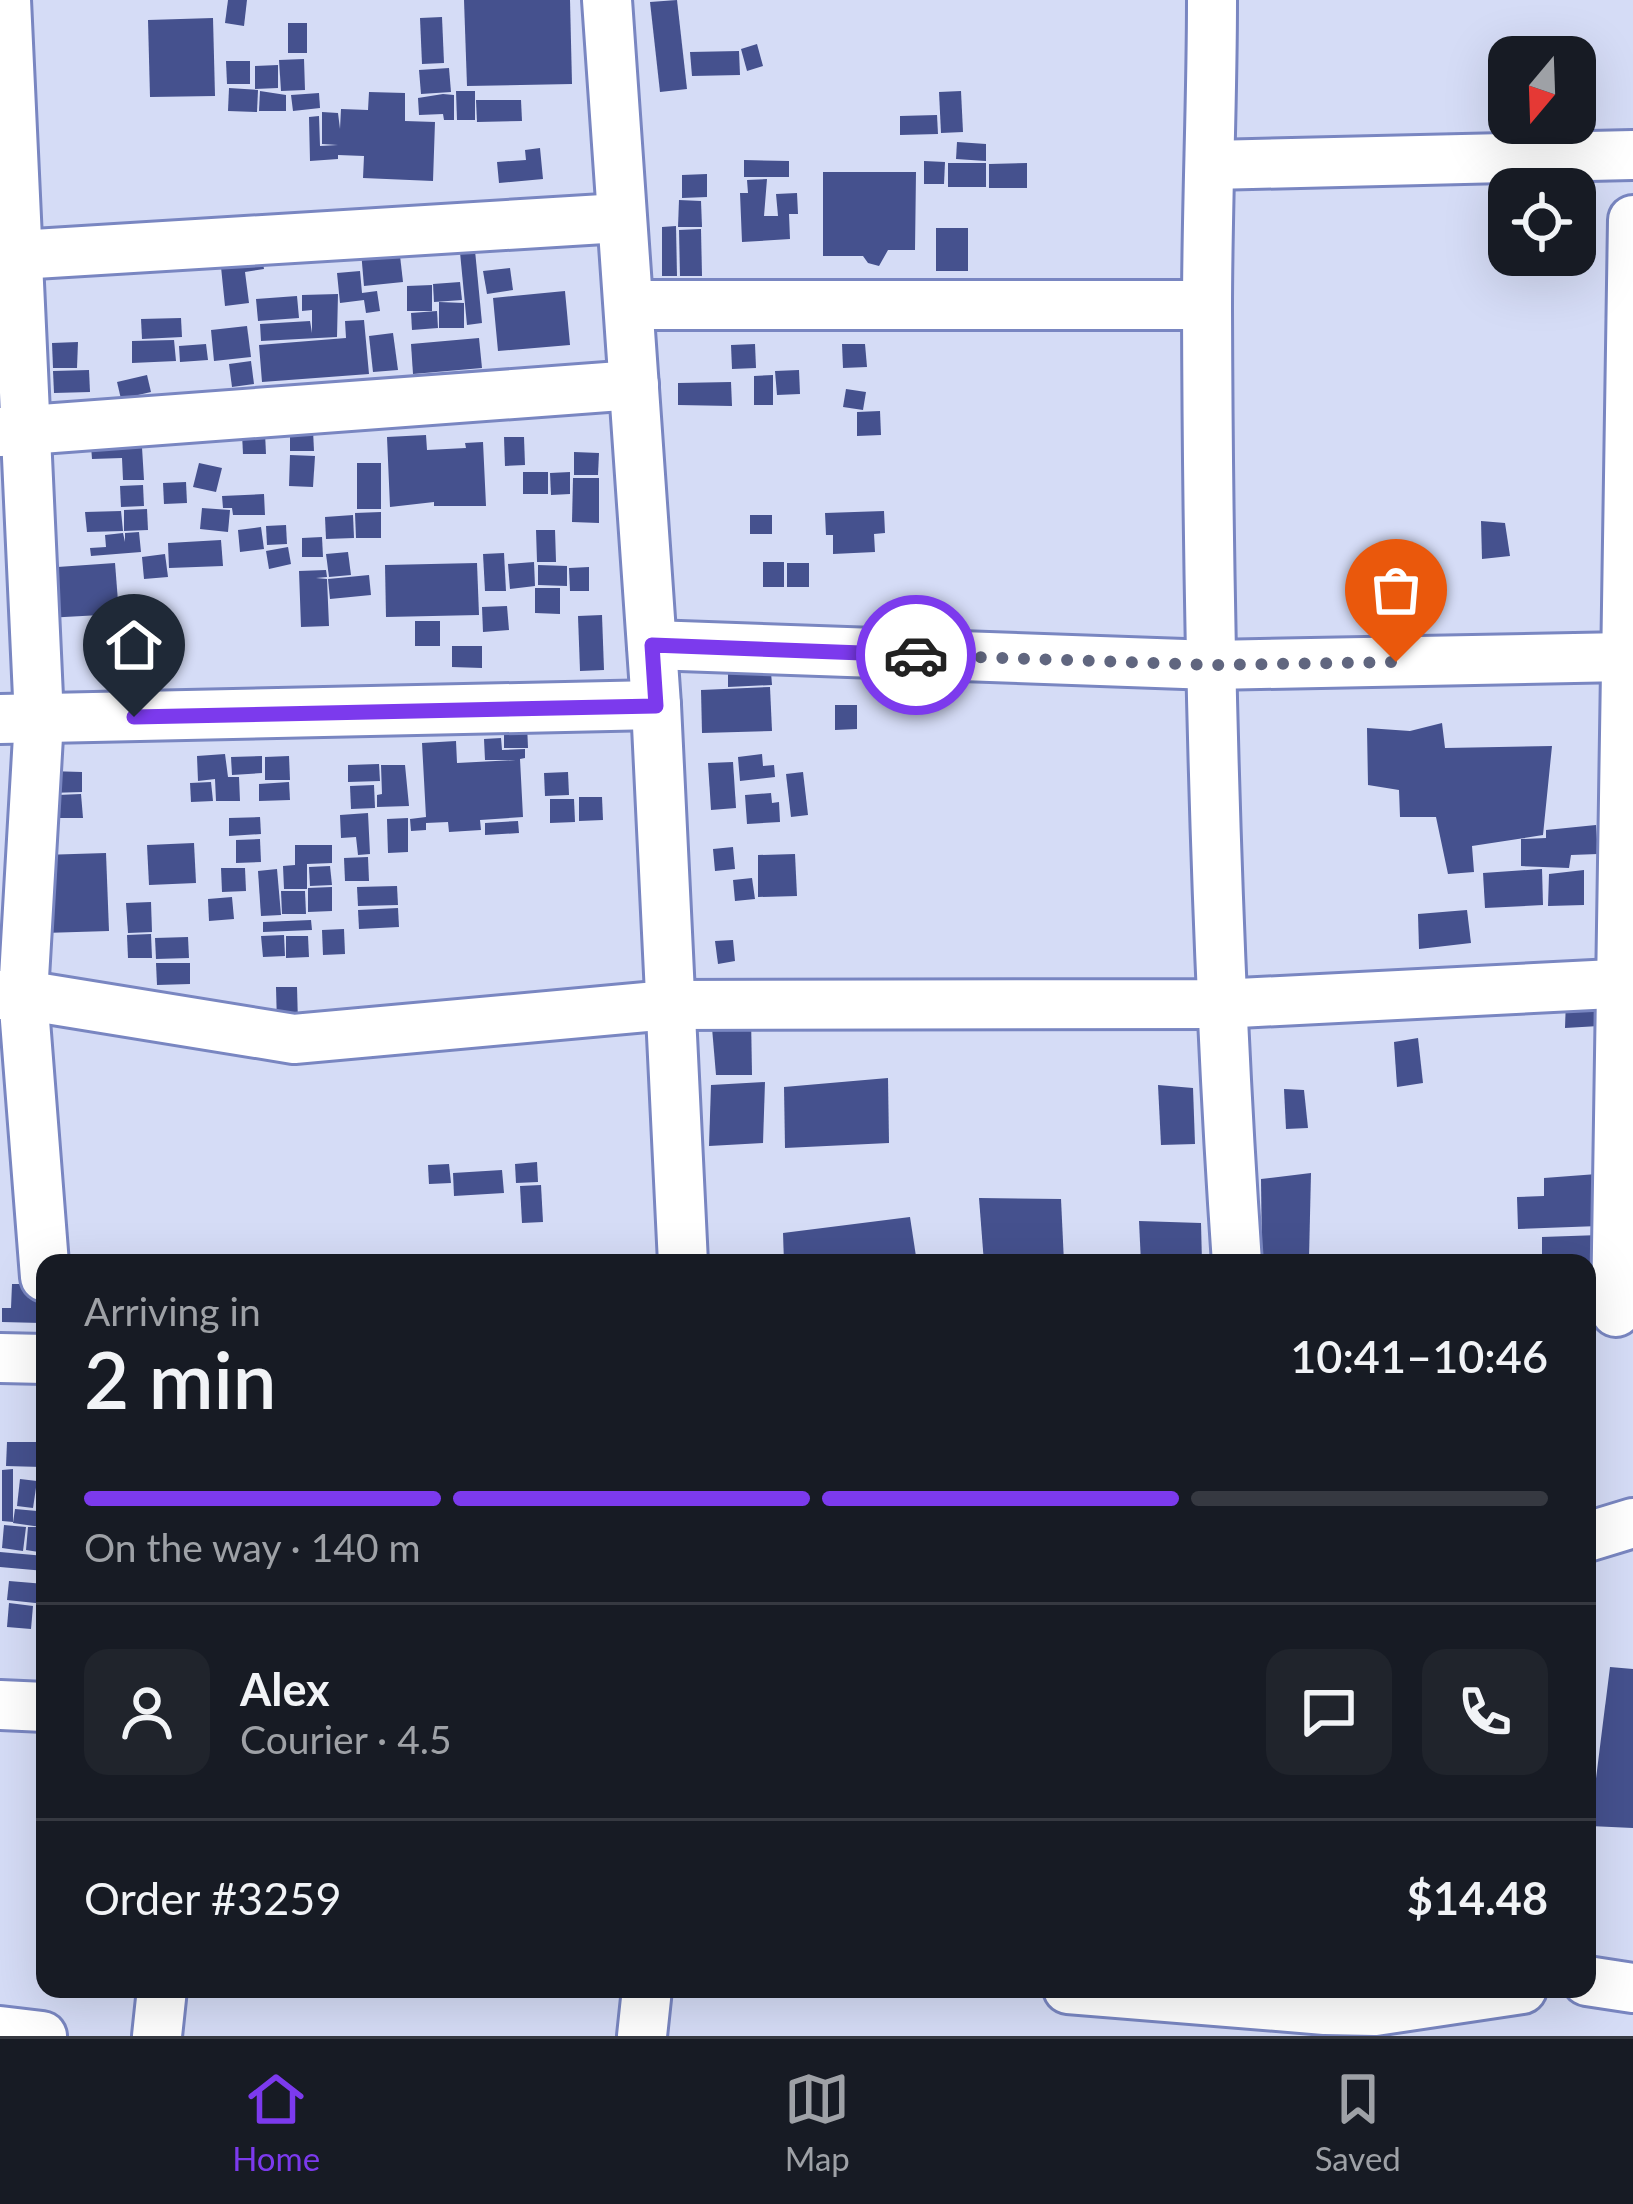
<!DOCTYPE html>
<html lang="en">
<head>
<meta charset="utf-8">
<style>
	:root { --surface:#171b24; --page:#20242c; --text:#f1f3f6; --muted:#9ea1a6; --line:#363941; --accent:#7c3aed }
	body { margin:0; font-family:Lato,sans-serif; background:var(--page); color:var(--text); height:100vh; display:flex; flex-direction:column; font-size:45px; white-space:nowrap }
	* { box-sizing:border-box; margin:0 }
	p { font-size:39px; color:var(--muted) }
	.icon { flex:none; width:66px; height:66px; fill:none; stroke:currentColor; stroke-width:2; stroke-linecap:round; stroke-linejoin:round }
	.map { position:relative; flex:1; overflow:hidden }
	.panel { position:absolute; left:36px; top:1254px; width:1560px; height:744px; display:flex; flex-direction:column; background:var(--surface); border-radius:24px; box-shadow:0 12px 48px #0002 }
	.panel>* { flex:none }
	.needle { width:78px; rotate:199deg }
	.tools { position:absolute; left:1488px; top:36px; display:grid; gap:24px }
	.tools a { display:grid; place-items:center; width:108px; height:108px; border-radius:24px; background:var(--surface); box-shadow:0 12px 48px #0002; font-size:60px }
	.pin { position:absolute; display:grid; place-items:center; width:102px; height:102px; color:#fff; margin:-123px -51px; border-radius:50% 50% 50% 0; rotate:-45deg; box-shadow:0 0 12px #0007 }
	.pin .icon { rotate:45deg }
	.courier { position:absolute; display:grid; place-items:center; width:120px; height:120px; margin:-60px; border:9px solid #7c3aed; border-radius:50%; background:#fff; color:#222; box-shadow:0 3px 15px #0007 }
	.overview em { font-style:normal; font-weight:600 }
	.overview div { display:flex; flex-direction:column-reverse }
	.overview { display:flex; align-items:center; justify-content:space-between; height:204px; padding:0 48px }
	h1 { font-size:78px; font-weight:600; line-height:90px }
	.bar { display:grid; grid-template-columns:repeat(4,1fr); gap:18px 12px; align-content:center; height:144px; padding:0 48px }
	.bar i { height:15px; border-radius:9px; background:var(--line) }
	.bar .active { background:var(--accent) }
	.bar p { grid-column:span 4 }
	.line { display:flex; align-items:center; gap:30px; padding:0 48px; border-top:3px solid var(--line) }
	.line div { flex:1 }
	.round { display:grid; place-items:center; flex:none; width:126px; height:126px; border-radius:24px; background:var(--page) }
	.dock { display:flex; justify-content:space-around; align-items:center; height:168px; border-top:3px solid var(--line); background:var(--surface); font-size:33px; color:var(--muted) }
	.dock a { display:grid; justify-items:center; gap:6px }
	.dock .active { color:var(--accent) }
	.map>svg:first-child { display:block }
	.building { fill:#45518e }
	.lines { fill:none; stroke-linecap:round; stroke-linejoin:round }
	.minor-casing { stroke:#7986c1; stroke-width:54 }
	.minor { stroke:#fff; stroke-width:48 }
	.done { stroke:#60667f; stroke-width:12; stroke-dasharray:0 21.6 }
	.route { stroke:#7c3aed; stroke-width:15 }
</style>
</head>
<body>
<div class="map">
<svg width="1633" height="2036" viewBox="0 0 1633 2036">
	<rect width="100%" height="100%" fill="#d5dcf6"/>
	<g class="building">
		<path d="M228 0H247L244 26 225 23Z"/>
		<path d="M464 0H570L572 84 467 86Z"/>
		<path d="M677 0 687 89 660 92 650 2Z"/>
		<path d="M442 17 444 63 422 64 420 18Z"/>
		<path d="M213 18 215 96 150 97 148 20Z"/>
		<rect x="288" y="23" width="19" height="30"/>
		<path d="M757 44 763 66 747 71 741 49Z"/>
		<path d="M739 51 740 75 692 76 690 52Z"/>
		<path d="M304 59 305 90 281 91 279 60Z"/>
		<path d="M226 61H250V84H227Z"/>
		<path d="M278 65V88L255 89V66Z"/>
		<path d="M449 68 451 92 421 94 419 70Z"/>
		<path d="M229 88 258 90 257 112 228 111Z"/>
		<path d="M260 91 286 95V111H259Z"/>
		<path d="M456 91H475V120H457Z"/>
		<path d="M961 91 963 132 941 133 939 92Z"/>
		<path d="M369 92 405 93V121L435 122 433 181 363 178 364 156 338 155V159L310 161 309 117 319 116 320 146 338 145 322 144V112L338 113 340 129 341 109 368 110Z"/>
		<path d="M319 93 320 108 293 111 291 95Z"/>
		<path d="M443 94 454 95V120H444L443 114 419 115 418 98Z"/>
		<path d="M476 100H521L522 121 477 122Z"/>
		<path d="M937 115 938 134 900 135V116Z"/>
		<path d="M957 142 986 144V161L956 159Z"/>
		<path d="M540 148 543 179 499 183 497 162 526 160 525 150Z"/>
		<path d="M744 160 789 161V177H744Z"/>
		<path d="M924 161 945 162 944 184H924Z"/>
		<rect x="948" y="163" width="38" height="24"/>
		<path d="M1027 163V188H989V164Z"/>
		<path d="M823 172H916L915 250H888L879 266 868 263 863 256H823Z"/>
		<path d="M707 174V197L682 198V175Z"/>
		<path d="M767 179 764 216H778L776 194 797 193 798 214H789L790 239 742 242 740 193H748L747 180Z"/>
		<path d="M679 200 701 201 702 227H678Z"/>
		<path d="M676 226 677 276H662V227Z"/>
		<rect x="936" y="228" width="32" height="43"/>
		<path d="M701 229 702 276H680L679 230Z"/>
		<path d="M474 240 482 323 467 325 459 242Z"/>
		<path d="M399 247 403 282 364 286 361 251Z"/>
		<path d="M261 252 264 269 245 272 249 303 225 306 221 267 245 264Z"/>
		<path d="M510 268 513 290 487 294 483 271Z"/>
		<path d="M360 271 362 293 377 291 380 311 366 313 364 300 340 303 337 273Z"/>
		<path d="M460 282 462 300 434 302 433 284Z"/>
		<path d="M432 285V311H407V286Z"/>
		<path d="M565 291 570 345 498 351 493 298Z"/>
		<path d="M338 294 337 337 261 341 260 324 310 321 312 333V310L302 311V295Z"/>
		<path d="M297 296 299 318 258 321 256 299Z"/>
		<path d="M439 302 464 303V328H439Z"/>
		<path d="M437 311 438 328 412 330 411 313Z"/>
		<path d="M181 318 182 337 142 339 141 319Z"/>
		<path d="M364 320 369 374 262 382 259 345 346 338 345 321Z"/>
		<path d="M247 326 251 357 214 361 211 330Z"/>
		<path d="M393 333 398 370 373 372 369 336Z"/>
		<path d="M479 338 482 368 413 374 411 344Z"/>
		<path d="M174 340 176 361 132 363V341Z"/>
		<path d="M78 342 77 368H53L52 343Z"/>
		<path d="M206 344 208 360 180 362 179 346Z"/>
		<path d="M755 344 756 368 732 369 731 345Z"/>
		<path d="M842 344H865L867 367 843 368Z"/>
		<path d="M251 361 254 384 232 387 229 364Z"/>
		<path d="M89 370 90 392 54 393 53 371Z"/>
		<path d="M799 370 800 394 777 395 775 371Z"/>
		<path d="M147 375 151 392 121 399 117 382Z"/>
		<path d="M773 375V405H754V376Z"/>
		<path d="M731 382 732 406 678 405V383Z"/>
		<path d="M846 389 866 392 863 410 843 407Z"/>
		<path d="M880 411 881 435 857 436V412Z"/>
		<path d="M313 430 314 451H290V431Z"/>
		<path d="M141 431 144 480H123L122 458 92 459 90 433Z"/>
		<path d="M265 433 266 454H243L242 434Z"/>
		<path d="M426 435 427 450 466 448 465 443 483 442 486 506H434V502L390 507 387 437Z"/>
		<path d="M504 437H524L525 465 505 466Z"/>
		<path d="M574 452 599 453 598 475H574Z"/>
		<path d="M290 455 315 456 313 487 289 486Z"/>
		<path d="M199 463 222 468 216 492 193 487Z"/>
		<rect x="357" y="463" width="24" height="46"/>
		<rect x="523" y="472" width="25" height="22"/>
		<path d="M570 472V494L551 495 550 473Z"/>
		<path d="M573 478H599V523L572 522Z"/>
		<path d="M186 482 187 503 164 504 163 483Z"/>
		<path d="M143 485 144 506 121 507 120 486Z"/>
		<path d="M264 494 265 515H233L232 508H223L222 496Z"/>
		<path d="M202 508 230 510 228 532 200 529Z"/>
		<path d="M147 509 148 530 124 531V510Z"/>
		<path d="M121 511 123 531 87 532 85 512Z"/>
		<path d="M884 511 885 533 874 534 875 552 833 554V535H826L825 513Z"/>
		<path d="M381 512V538H356L355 513Z"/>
		<path d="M353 515 354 538 326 539 325 517Z"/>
		<rect x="750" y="515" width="22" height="19"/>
		<path d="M1481 521 1505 523 1510 556 1482 559Z"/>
		<path d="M286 525 287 544 267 545 266 526Z"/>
		<path d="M261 527 264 549 240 552 238 530Z"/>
		<path d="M536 530H555L556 562H537Z"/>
		<path d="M139 532 141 552 91 556 90 548 106 547 105 535 123 533 125 542V533Z"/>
		<path d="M322 537 323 557H302V538Z"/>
		<path d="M221 540 223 566 169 568 168 543Z"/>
		<path d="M288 547 291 564 269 569 266 551Z"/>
		<path d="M348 552 351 575 329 577 326 554Z"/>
		<path d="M504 553 506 591H485L483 554Z"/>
		<path d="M165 554 168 577 144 579 142 557Z"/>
		<path d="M534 562 535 586 510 589 508 564Z"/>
		<rect x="763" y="562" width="21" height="25"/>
		<path d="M115 563 119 614 46 618 43 568Z"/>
		<path d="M477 563 479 615 386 617 385 565Z"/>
		<rect x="787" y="563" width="22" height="24"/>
		<path d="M538 565 567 566V586L538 585Z"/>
		<path d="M589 567V591H570L569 568Z"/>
		<path d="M326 570 327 577 316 578 327 579 329 626 301 627 299 571Z"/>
		<path d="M369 575 371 595 330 599 328 579Z"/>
		<path d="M535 588H560V614L535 613Z"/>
		<path d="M507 606 509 630 483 632 482 607Z"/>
		<path d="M602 615 604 670 580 671 578 616Z"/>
		<rect x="415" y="621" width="25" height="25"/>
		<path d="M121 624 126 661 94 665 89 627Z"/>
		<path d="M171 640 174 667 155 669 152 642Z"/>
		<path d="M452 646H482V668L452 667Z"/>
		<path d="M771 672 772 685 728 687V674Z"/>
		<path d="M770 687 772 731 702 733 701 690Z"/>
		<path d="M835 705H857V729L835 730Z"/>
		<path d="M1442 723 1445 748 1552 746 1543 835 1472 846 1474 872 1448 874 1436 817H1400L1399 790 1368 785 1367 728 1410 731Z"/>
		<path d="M527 724 528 748H504V725Z"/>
		<path d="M501 738 502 750 525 749V758L520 759 523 817 480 820 481 830 449 832 448 822 426 823V830L411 831 410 819 426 817 422 743 456 741 457 763 516 760H485L484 739Z"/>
		<path d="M225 754 228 777H239L240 801H216L215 779 198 781 197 756Z"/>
		<path d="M762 754 763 766 774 765 775 777 740 781 738 757Z"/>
		<path d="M262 756V773L232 775 231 757Z"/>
		<path d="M289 756 290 780H265V757Z"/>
		<path d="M733 762 736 808 711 810 708 763Z"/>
		<path d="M379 764 380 781 348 782V765Z"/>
		<path d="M381 765H405L409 806 377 807V795L382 794Z"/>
		<path d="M49 771 82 772V792L49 793Z"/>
		<path d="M568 772 569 795 545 796 544 773Z"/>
		<path d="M803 772 808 815 791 817 786 774Z"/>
		<path d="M211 782 213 801 191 802 190 783Z"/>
		<path d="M289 782 290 800 259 801V784Z"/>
		<path d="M374 785 375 808 351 809 350 786Z"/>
		<path d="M771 793 772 803 779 802 780 822 747 824 745 795Z"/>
		<path d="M81 794 83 818H59L58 795Z"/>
		<path d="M579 797H602L603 820 579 821Z"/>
		<path d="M550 799H574L575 822 550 823Z"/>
		<path d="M368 813 370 854 358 855 356 837 341 838 340 815Z"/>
		<path d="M260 817 261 834 229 836V818Z"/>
		<path d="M408 818V852L388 853 387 819Z"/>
		<path d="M518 821 519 833 485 835V823Z"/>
		<path d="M1596 825 1598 854 1571 855 1569 868 1521 866V839L1546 838V830Z"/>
		<path d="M260 839 261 862 236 863V840Z"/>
		<path d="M194 843 196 883 149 885 147 845Z"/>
		<path d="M295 845H332V863L307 864V889H284L283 866 295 865Z"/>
		<path d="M733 847 735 869 715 871 713 849Z"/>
		<path d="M106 853 109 931 44 933 42 855Z"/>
		<path d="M795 854 797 896 758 897V855Z"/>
		<path d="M368 857 369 881H345L344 858Z"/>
		<path d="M330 866 332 885 310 886 309 867Z"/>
		<path d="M221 868H245L246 891 222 892Z"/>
		<path d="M277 869 281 915 261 916 258 871Z"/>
		<path d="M1542 869 1543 905 1485 908 1483 873Z"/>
		<path d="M1584 870V905L1548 906 1549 874Z"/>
		<path d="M752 878 755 899 735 901 733 880Z"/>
		<path d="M397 886 398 905 358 906 357 887Z"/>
		<path d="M332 887V911L308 912V888Z"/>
		<path d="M281 891H305L306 914H282Z"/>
		<path d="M232 897 234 919 209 921 208 899Z"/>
		<path d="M151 902 152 932 128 933 126 903Z"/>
		<path d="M398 908 399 927 359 929 358 910Z"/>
		<path d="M1467 910 1471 943 1419 949 1418 914Z"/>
		<path d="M311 920 312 930 263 932V922Z"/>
		<path d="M344 929 345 954 323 955 322 930Z"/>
		<path d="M151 934 152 958H128L127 935Z"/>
		<path d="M284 935 285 956 263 957 261 936Z"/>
		<path d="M286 936H308L309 957 286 958Z"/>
		<path d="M188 937 189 958 156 959 155 938Z"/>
		<path d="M733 940 735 961 718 964 715 941Z"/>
		<path d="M156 963H190V984L157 985Z"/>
		<path d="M276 987H297L298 1023 277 1024Z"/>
		<path d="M1599 998V1026L1565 1028 1566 999Z"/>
		<path d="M711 1016H751L752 1075H716Z"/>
		<path d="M1418 1038 1423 1083 1397 1087 1394 1042Z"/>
		<path d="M888 1078 889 1143 785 1148 784 1087Z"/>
		<path d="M765 1082 763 1143 709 1146 711 1085Z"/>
		<path d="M1158 1085 1193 1088 1195 1144 1161 1145Z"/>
		<path d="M1284 1089 1304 1090 1308 1128 1286 1129Z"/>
		<path d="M537 1162 538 1182 516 1183 515 1164Z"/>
		<path d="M449 1164 451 1183 429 1184 428 1165Z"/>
		<path d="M502 1170 504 1193 454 1196 453 1173Z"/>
		<path d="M1311 1173 1309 1258 1262 1260 1261 1179Z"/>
		<path d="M1597 1174 1599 1226 1518 1229 1517 1197 1544 1196V1178Z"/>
		<path d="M541 1185 543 1222 522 1223 520 1186Z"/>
		<path d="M979 1198 1061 1199 1064 1263H984Z"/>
		<path d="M910 1217 917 1263H784L783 1233Z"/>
		<path d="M1139 1221 1201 1223 1202 1263H1141Z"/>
		<path d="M1600 1235V1298H1587V1263H1542V1237Z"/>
		<path d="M12 1284H41V1323L2 1322V1308H11Z"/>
		<path d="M7 1442H41V1467L6 1466Z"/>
		<path d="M13 1469V1522L2 1521V1470Z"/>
		<path d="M20 1479 37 1481 33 1508 17 1506Z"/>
		<path d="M39 1499 45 1500V1553L26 1550 28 1527H41L13 1523 15 1509 37 1511Z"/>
		<path d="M4 1525 26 1527 23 1551 2 1548Z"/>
		<path d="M0 1552 45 1556V1571L0 1567Z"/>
		<path d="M9 1581 45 1584V1604L7 1600Z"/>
		<path d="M9 1603 33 1606 31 1629 7 1627Z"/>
		<path d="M1610 1667 1633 1669V1828L1590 1826Z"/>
	</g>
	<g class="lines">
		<g class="minor-casing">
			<g id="minor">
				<path d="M6 0 39 719 23 995 45 1277"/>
				<path d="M607 0 656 705 683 1263"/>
				<path d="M1212 0C1212 103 1207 206 1207 309 1208 627 1215 946 1237 1263"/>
				<path d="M1212 165 1633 155"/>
				<path d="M18 255 620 218"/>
				<path d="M631 305H1207"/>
				<path d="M0 432 634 385"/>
				<path d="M652 645 1212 665 1625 657"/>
				<path d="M0 719 656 705"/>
				<path d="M0 995H23L294 1039 668 1005 1219 1004 1633 983"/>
				<path d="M1616 1312 1633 220"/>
				<path d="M0 1358 45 1359"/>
				<path d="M1587 1537 1633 1523"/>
				<path d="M0 1705 45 1707"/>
				<path d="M1587 1981 1633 1988"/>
				<path d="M1068 1989 1325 2010 1375 2011 1522 1989"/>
				<path d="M0 2031 42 2036"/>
				<path d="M157 2036 162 1989"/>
				<path d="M642 2036 647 1989"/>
			</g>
		</g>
		<use href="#minor" class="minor"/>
	</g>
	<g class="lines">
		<path class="done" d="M916 655 1212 665 1396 662"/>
		<path class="route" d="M134 717 656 706 652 645 916 655"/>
	</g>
</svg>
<div class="tools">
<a><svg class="needle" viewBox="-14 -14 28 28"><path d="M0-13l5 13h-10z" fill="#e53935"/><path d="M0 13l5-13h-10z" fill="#9ea1a6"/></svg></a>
<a><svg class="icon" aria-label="locate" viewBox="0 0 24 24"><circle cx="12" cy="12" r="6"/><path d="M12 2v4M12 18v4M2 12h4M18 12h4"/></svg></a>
</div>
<div class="pin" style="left:1396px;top:662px;background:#ea580c"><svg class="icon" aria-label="bag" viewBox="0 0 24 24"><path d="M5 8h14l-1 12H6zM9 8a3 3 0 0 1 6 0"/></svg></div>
<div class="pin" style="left:134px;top:717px;background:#1f2937"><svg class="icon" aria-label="home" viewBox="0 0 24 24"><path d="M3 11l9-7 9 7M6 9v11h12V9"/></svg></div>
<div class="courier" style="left:916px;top:655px"><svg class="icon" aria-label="car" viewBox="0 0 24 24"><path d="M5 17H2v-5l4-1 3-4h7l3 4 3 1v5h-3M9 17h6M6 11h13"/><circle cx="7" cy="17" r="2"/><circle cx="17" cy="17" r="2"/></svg></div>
<section class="panel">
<div class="overview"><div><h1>2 min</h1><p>Arriving in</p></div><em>10:41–10:46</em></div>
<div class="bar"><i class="active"></i><i class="active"></i><i class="active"></i><i></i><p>On the way · 140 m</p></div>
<div class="line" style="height:216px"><a class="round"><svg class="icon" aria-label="person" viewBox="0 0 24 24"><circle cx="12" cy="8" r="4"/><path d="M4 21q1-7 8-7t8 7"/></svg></a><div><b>Alex</b><p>Courier · 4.5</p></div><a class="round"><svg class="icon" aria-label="chat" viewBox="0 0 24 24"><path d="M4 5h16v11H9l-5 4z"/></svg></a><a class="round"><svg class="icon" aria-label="phone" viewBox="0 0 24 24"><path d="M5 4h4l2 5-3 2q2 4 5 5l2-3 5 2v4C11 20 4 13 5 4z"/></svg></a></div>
<div class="line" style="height:156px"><div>Order #3259</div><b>$14.48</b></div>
</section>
</div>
<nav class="dock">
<a class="active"><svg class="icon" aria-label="home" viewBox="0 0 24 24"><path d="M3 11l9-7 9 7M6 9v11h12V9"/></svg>Home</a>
<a><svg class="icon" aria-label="map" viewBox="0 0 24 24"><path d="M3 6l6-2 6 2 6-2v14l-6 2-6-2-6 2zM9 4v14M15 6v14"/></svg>Map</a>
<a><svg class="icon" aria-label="saved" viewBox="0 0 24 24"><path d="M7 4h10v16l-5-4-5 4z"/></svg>Saved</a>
</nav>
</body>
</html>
